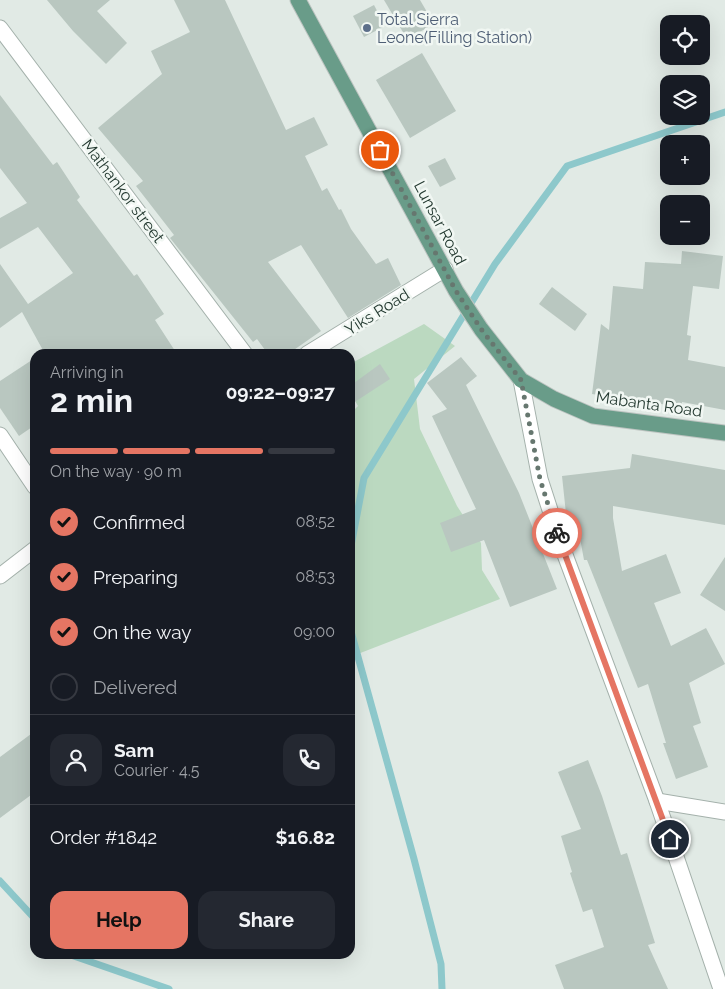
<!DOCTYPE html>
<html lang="en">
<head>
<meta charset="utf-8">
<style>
	:root { --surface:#171b24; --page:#242831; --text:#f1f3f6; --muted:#9ea1a6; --line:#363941; --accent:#e57563 }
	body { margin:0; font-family:Raleway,sans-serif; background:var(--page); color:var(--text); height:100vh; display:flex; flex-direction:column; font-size:19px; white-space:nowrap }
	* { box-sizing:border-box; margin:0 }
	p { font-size:16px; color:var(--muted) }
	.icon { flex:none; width:28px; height:28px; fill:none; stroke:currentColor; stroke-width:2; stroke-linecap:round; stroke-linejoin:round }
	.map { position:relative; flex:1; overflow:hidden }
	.drawer { position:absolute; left:30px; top:349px; width:325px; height:610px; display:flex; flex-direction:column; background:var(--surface); border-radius:15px; box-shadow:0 5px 20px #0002 }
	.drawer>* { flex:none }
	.fabs { position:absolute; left:660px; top:15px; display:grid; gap:10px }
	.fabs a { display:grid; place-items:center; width:50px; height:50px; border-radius:10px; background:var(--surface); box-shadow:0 5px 20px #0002; font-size:25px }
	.pin { position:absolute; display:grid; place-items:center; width:42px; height:42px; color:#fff; margin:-21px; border:2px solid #fff; border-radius:50%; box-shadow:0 1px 5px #0007 }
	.courier { position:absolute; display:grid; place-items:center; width:50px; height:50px; margin:-25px; border:4px solid #e57563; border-radius:50%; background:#fff; color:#222; box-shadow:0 1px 6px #0007 }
	.headline em { font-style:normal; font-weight:700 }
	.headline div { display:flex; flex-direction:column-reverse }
	.headline { display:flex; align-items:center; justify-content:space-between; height:85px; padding:0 20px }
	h1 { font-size:32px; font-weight:700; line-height:38px }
	.bar { display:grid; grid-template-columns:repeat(4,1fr); gap:8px 5px; align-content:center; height:60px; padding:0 20px }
	.bar i { height:6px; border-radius:4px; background:var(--line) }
	.bar .current { background:var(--accent) }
	.bar p { grid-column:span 4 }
	.line { display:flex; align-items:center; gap:12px; padding:0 20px; border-top:1px solid var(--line) }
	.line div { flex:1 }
	.round { display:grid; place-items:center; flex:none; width:52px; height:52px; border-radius:15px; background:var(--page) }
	ol { padding:0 20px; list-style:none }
	li { display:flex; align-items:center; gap:15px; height:55px }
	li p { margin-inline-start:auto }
	li .icon { padding:5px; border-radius:50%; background:var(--accent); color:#111; stroke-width:4 }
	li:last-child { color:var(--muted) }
	li i { width:28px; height:28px; border:2px solid var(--line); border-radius:50% }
	.button { display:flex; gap:10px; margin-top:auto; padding:10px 20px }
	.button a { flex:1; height:58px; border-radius:15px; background:var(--accent); color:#111; font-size:20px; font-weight:700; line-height:58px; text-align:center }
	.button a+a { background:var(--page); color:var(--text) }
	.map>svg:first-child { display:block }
	.green { fill:#bbd9c0 }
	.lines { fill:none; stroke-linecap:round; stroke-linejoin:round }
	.stream { stroke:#8dc8cb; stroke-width:7 }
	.building { fill:#b9c7c0 }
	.street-casing { stroke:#a4b1ab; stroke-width:17 }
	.primary-casing { stroke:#bdc4c1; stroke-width:17 }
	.street { stroke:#fff; stroke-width:15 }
	.primary { stroke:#699c89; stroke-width:15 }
	.done { stroke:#66776f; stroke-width:5; stroke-dasharray:0 9 }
	.route { stroke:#e57563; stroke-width:6 }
	.service-dot { fill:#5c6f8a; stroke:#f1f7f3; stroke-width:2 }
	.labels { text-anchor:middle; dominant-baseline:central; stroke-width:5; stroke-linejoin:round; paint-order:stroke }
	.service-label { font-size:16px; fill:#4e5e75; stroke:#f1f7f3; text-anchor:start }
	.street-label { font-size:16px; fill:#233930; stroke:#f1f7f3 }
</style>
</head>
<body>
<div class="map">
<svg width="725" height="989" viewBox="0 0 725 989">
	<rect width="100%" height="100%" fill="#e1eae5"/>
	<path class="green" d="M424 324 455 346 414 379 420 429 457 506 481 543 482 570 500 599 350 657V414L358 406 350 392V364Z"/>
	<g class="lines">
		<g class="stream">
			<path d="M350 551 364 478 495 264 567 166 725 112"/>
			<path d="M350 628 414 859 441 964 442 989"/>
			<path d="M0 881 35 919"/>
			<path d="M68 954 169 989"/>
		</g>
	</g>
	<g class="building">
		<path d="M47 0H110L97 11 127 43 106 64 73 31Z"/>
		<path d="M174 0H225L286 130 314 117 328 145 305 156 322 191 327 188 339 210 341 209 351 229 376 264 388 258 401 285 348 318 301 245 268 262 321 331 288 354H268L257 339 253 342 170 238 174 235 136 186 143 181 98 128 162 74 151 51 190 32Z"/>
		<path d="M384 0H420L434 24 407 39Z"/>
		<path d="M374 5 385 26 364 37 353 16Z"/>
		<path d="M422 53 456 111 410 138 376 80Z"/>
		<path d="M0 95 53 165 57 162 80 197 77 200 134 276 137 274 164 314 155 320 177 354H45L22 312 0 328V264L28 304 73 273 38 227 0 249V218L27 203 0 168Z"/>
		<path d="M445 158 456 179 440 187 428 166Z"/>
		<path d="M682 251 723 256 719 289 693 286 687 335 691 336 688 360 725 367V410L682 402V407L592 394 601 324 609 330 613 286 643 289 645 262 681 264Z"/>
		<path d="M552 287 587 314 575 331 539 304Z"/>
		<path d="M461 357 477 376 466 385 519 493 557 589 510 607 484 540 451 552 440 523 476 509 432 416 447 409 427 383Z"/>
		<path d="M35 358V425L19 436 0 408V381Z"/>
		<path d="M380 364 390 379 350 405V386Z"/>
		<path d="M632 454 725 470V525L613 506V518L622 571 666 554 681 593 654 603 671 646 706 628 725 664 689 683 701 723 693 726 708 767 676 779 663 743H666L648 684 638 688 587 560H584L577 522 567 523 562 476 630 468Z"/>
		<path d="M725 557V611L700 595Z"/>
		<path d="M35 731V792L0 818V757Z"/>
		<path d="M588 760 602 796 621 855 627 853 655 943 648 945 668 989H564L555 965 604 947 592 909 583 912 570 873 572 872 561 836 581 829 558 772Z"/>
	</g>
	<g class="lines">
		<g class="street-casing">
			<g id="street">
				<path d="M0 28 245 354"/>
				<path d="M307 354 445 269"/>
				<path d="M521 380 540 479 561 544 657 801 721 989"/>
				<path d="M0 435 35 487"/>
				<path d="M0 576 35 549"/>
				<path d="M657 801 725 812"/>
			</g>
		</g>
		<g class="primary-casing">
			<path id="primary" d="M298 0 456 291 481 329 521 380 554 399 593 416 725 433"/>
		</g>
		<use href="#street" class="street"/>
		<use href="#primary" class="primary"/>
	</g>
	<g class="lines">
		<path class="done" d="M380 150 456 291 481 329 521 380 540 479 557 533"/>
		<path class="route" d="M557 533 670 839"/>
	</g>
	<circle class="service-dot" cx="367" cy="28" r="5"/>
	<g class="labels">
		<g class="service-label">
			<text x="377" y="19">Total Sierra<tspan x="377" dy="18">Leone(Filling Station)</tspan></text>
		</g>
		<g class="street-label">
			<text transform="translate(123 191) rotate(53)">Mathankor street</text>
			<text transform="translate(440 223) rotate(62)">Lunsar Road</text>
			<text transform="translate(377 312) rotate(-32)">Yiks Road</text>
			<text transform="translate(649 404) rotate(8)">Mabanta Road</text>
		</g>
	</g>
</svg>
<div class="fabs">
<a><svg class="icon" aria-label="locate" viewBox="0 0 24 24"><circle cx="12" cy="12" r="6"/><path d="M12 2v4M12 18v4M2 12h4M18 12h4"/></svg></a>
<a><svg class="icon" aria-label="layers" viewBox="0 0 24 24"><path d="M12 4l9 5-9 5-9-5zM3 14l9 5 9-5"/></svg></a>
<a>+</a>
<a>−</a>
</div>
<div class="pin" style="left:380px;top:150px;background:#ea580c"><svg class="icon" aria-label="bag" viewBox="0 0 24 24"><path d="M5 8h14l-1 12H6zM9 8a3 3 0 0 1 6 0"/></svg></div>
<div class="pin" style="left:670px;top:839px;background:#1f2937"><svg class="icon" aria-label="home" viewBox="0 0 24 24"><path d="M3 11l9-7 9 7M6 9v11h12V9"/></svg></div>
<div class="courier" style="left:557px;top:533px"><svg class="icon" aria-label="bike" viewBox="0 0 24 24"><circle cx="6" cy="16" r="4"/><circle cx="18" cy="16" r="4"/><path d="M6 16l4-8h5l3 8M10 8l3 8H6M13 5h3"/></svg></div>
<section class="drawer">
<div class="headline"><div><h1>2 min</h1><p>Arriving in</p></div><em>09:22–09:27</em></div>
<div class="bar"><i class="current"></i><i class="current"></i><i class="current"></i><i></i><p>On the way · 90 m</p></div>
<ol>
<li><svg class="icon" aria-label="check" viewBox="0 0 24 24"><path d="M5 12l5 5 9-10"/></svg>Confirmed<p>08:52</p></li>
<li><svg class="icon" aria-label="check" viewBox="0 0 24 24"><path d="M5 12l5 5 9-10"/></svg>Preparing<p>08:53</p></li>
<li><svg class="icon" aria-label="check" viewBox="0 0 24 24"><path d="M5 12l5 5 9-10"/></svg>On the way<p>09:00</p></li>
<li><i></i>Delivered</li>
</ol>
<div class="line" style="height:90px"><a class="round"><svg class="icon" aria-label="person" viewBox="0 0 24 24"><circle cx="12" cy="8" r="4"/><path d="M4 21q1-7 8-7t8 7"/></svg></a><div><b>Sam</b><p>Courier · 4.5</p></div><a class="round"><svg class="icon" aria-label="phone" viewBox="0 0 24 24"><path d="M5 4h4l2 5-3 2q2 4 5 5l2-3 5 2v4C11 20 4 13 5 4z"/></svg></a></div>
<div class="line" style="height:65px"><div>Order #1842</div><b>$16.82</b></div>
<div class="button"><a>Help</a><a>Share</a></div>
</section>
</div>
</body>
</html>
